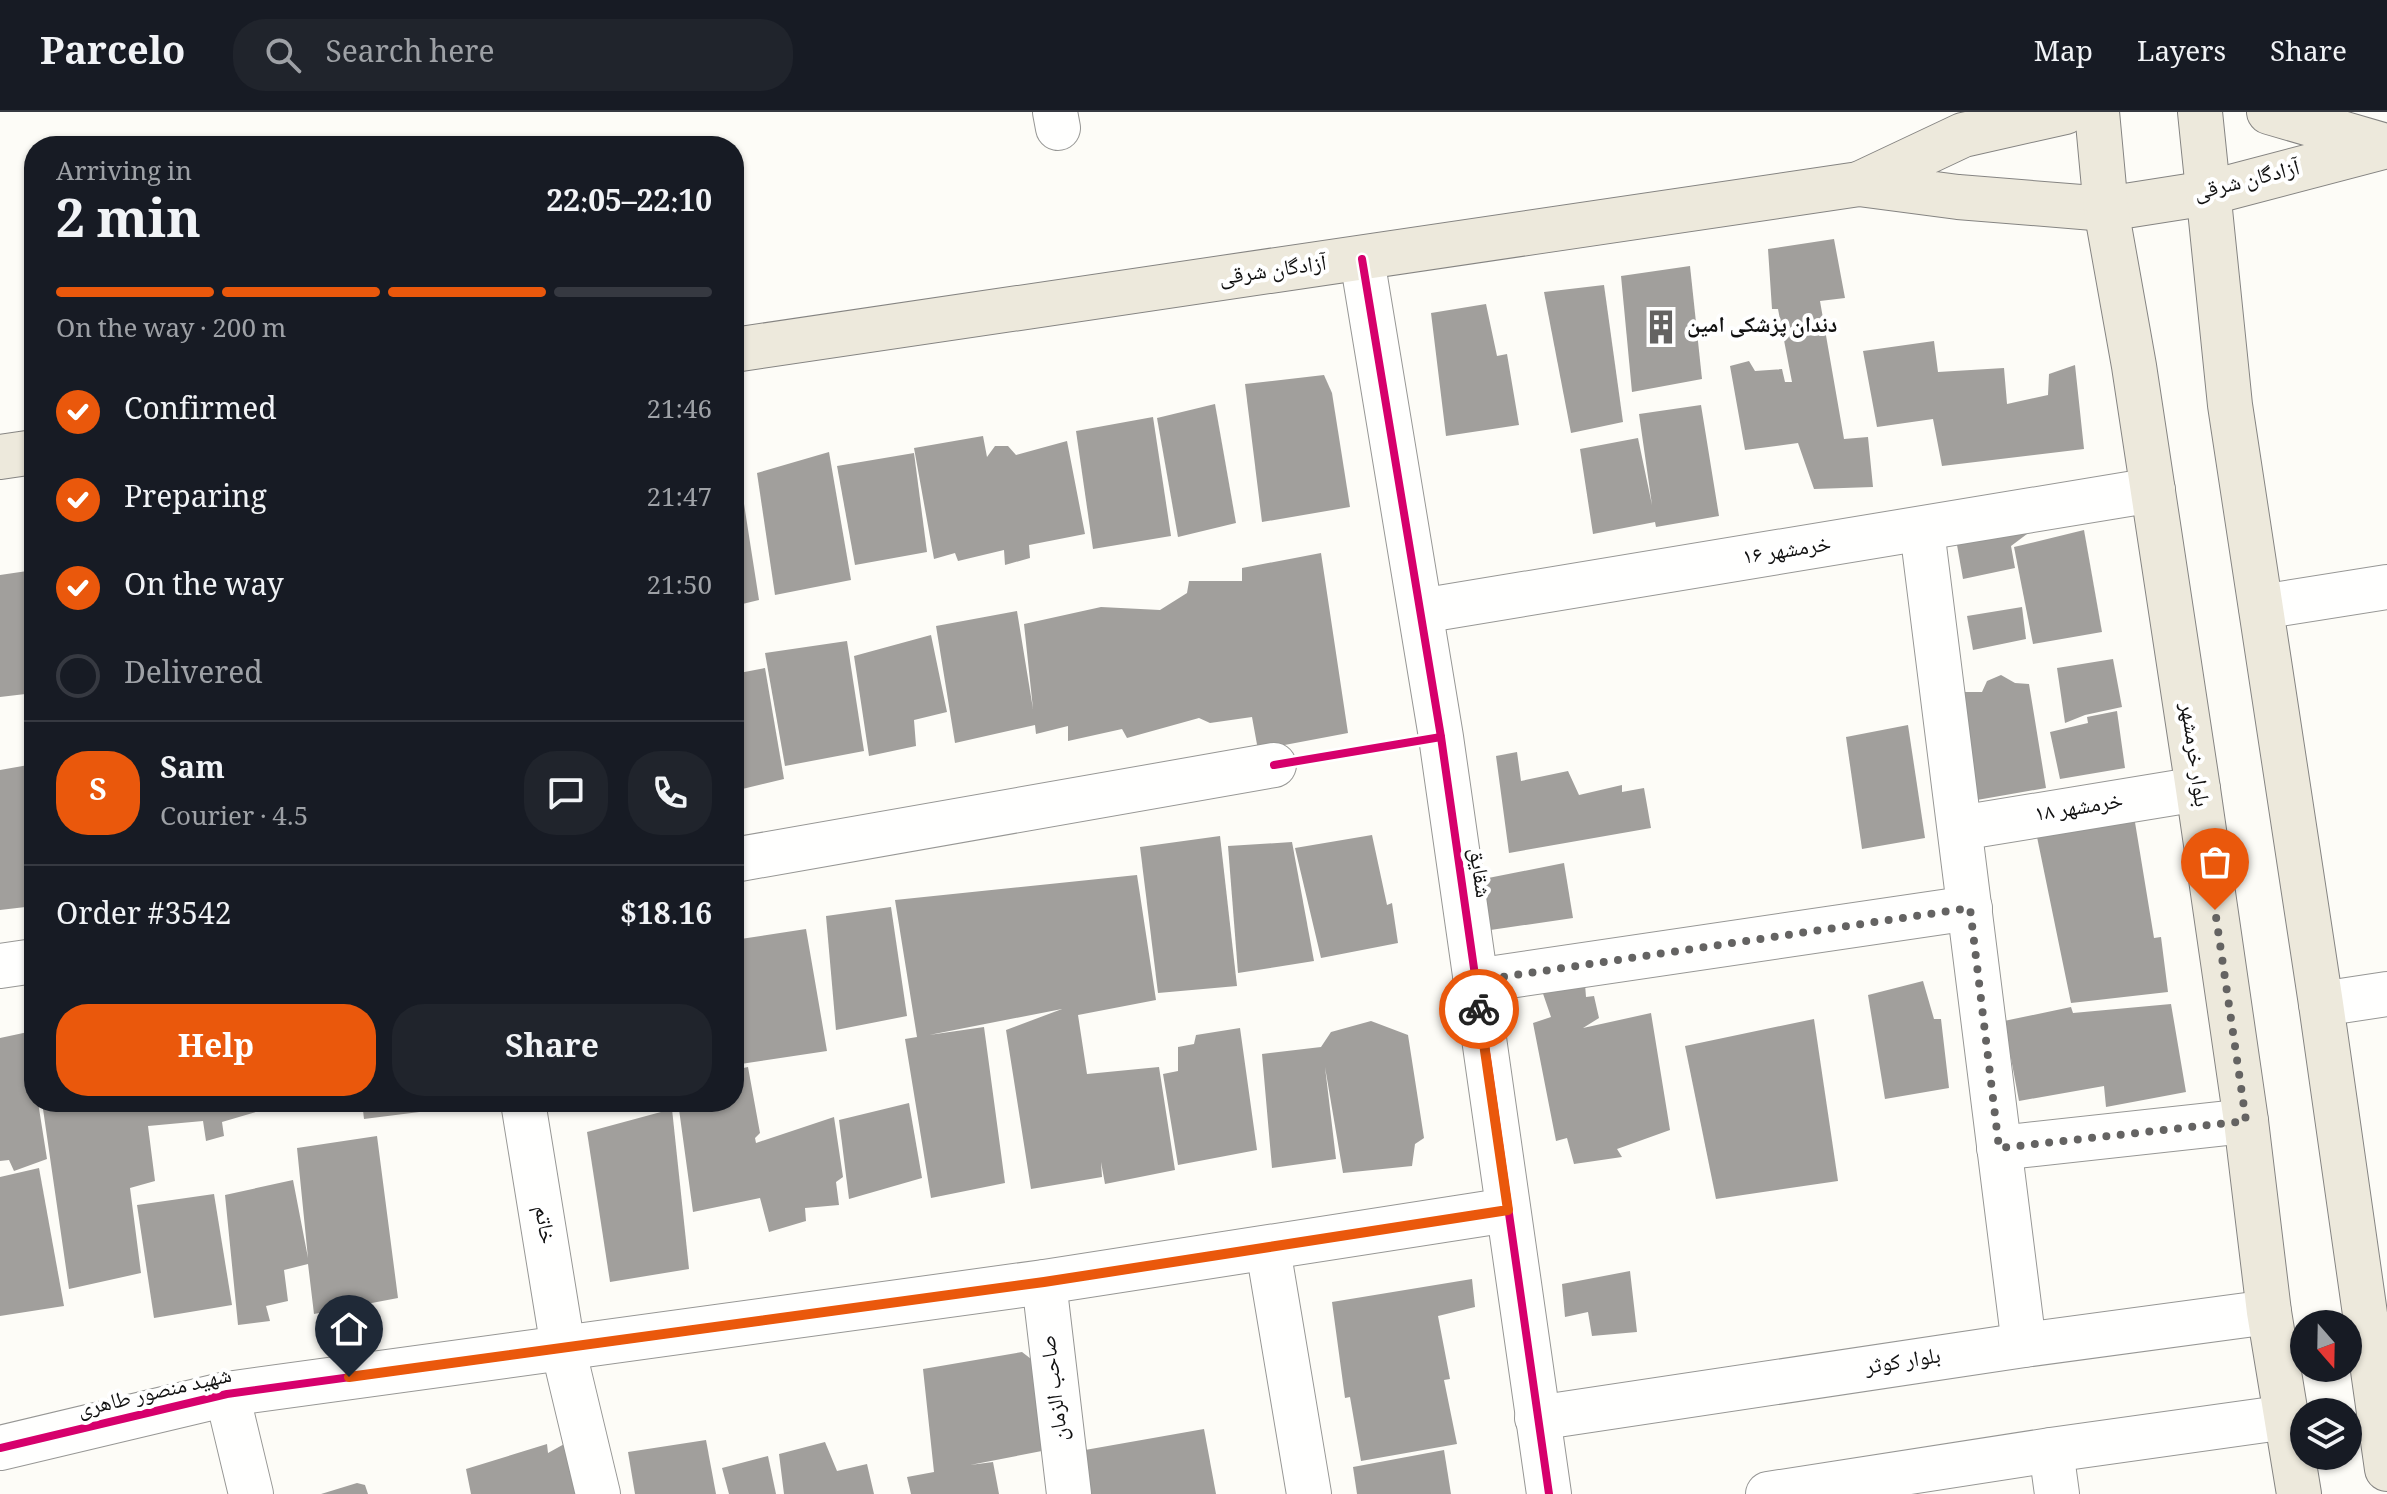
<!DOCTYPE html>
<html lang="en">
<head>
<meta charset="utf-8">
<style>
	:root { --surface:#171b24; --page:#20242c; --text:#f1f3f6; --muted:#9ea1a6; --line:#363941; --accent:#ea580c }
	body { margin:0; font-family:Georgia,"Noto Naskh Arabic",serif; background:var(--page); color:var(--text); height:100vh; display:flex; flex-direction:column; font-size:30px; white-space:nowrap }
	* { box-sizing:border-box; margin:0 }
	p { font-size:26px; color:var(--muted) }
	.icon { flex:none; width:44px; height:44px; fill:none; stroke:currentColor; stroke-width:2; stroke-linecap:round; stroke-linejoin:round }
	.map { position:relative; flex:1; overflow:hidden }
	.panel { position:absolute; left:24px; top:24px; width:720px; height:976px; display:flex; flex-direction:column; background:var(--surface); border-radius:32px; box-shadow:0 2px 6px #0004 }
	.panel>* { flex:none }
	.needle { width:52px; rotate:160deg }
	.fabs { position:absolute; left:2290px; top:1198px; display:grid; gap:16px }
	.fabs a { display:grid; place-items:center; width:72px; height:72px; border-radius:50%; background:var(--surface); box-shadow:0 2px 6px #0004; font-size:40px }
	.pin { position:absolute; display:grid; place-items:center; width:68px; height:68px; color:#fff; margin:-82px -34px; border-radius:50% 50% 50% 0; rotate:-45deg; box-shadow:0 0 8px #0007 }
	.pin .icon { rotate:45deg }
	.courier { position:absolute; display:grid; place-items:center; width:80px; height:80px; margin:-40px; border:6px solid #ea580c; border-radius:50%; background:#fff; color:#222; box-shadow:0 2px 10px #0007 }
	.summary em { font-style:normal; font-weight:700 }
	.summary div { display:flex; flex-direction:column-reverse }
	.summary { display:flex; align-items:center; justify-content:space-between; height:136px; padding:0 32px }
	h1 { font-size:52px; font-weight:700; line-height:60px }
	.bar { display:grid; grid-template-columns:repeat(4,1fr); gap:12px 8px; align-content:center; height:96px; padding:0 32px }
	.bar i { height:10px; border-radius:6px; background:var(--line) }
	.bar .active { background:var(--accent) }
	.bar p { grid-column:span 4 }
	.line { display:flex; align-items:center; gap:20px; padding:0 32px; border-top:2px solid var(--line) }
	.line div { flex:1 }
	.round { display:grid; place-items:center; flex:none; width:84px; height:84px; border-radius:32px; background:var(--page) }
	ol { padding:0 32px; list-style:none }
	li { display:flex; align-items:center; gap:24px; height:88px }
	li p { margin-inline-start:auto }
	li .icon { padding:8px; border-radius:50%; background:var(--accent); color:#fff; stroke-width:4 }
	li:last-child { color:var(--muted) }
	li i { width:44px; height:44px; border:4px solid var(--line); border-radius:50% }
	.primary-button { display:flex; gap:16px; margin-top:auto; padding:16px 32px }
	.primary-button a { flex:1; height:92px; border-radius:32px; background:var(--accent); color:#fff; font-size:32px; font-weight:700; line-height:92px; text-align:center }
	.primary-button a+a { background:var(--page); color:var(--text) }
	header { display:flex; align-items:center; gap:48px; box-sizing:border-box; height:112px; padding:0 40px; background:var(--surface); border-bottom:2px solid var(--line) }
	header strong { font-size:38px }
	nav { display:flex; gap:44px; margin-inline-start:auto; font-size:28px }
	.search { width:560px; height:72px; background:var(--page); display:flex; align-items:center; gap:20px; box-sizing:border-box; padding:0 28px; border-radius:32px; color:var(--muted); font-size:30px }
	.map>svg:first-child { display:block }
	.building { fill:#a19f9c }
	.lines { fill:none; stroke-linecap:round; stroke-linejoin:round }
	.minor-casing { stroke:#979795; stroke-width:46 }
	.major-casing { stroke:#858482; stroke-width:46 }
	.minor { stroke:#fffffe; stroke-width:44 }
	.major { stroke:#ede9dc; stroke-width:44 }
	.cycleway-casing { stroke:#fff; stroke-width:13 }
	.cycleway { stroke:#d6006c; stroke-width:8 }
	.done { stroke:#646362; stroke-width:8; stroke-dasharray:0 14.4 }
	.route { stroke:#ea580c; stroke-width:10 }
	.labels { text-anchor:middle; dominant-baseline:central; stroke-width:8; stroke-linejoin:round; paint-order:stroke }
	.street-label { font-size:22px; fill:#111; stroke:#fff }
	.poi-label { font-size:22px; font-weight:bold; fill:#111; stroke:#fff; text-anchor:start }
</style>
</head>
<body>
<header>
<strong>Parcelo</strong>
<div class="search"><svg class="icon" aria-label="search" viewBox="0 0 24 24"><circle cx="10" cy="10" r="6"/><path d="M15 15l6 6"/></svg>Search here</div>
<nav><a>Map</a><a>Layers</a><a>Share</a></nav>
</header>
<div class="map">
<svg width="2387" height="1382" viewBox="0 0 2387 1382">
	<rect width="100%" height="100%" fill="#fdfcf7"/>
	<g class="building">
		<path d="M1834 127 1845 186 1820 189 1844 327 1868 325 1873 375 1814 377 1798 331 1745 338 1730 254 1749 249 1755 259 1782 257 1785 270H1792L1778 197H1772L1768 137Z"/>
		<path d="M1690 154 1702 267 1632 280 1621 164Z"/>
		<path d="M1604 173 1623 310 1571 321 1544 180Z"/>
		<path d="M1486 192 1497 244 1507 242 1519 313 1446 324 1431 201Z"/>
		<path d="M1934 229 1938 260 2004 256 2007 292 2048 283 2049 262 2075 253 2084 337 1942 354 1933 307 1877 315 1863 239Z"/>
		<path d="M1324 263 1332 281 1350 395 1262 410 1245 272Z"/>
		<path d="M1215 292 1236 411 1178 425 1157 306Z"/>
		<path d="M1701 293 1719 404 1656 415 1655 410 1593 422 1580 337 1638 326 1652 393 1639 302Z"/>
		<path d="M1153 305 1171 424 1093 437 1076 319Z"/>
		<path d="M983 324 987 345 995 334H1008L1016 343 1067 329 1085 422 1029 433 1030 446 1005 453 1004 438 958 449 955 441 934 447 914 336Z"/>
		<path d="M829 340 851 468 775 483 757 361Z"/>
		<path d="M914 341 927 440 855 453 837 354Z"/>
		<path d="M734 360H739L759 488 734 494Z"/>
		<path d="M2023 403 2027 422 2011 434 2015 456 1963 467 1954 416Z"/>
		<path d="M2084 418 2102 520 2033 532 2014 435Z"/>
		<path d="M1321 441 1348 621 1258 638 1252 605 1210 611 1199 606 1127 626 1122 617 1068 629V614L1036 622 1035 613 955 631 936 514 1017 499 1033 597 1024 512 1101 495 1160 498 1187 481 1189 469H1242V456Z"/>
		<path d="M34 458V581L0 585V463Z"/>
		<path d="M2022 495 2026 527 1973 538 1967 504Z"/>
		<path d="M931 523 947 600 914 608 916 634 869 644 854 544Z"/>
		<path d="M847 529 864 639 785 654 765 541Z"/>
		<path d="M2113 547 2122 595 2085 603 2065 611 2057 556Z"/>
		<path d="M765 556 784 667 734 679V562Z"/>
		<path d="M2001 563 2015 571 2029 572 2046 676 1977 688 1963 580H1982L1987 569Z"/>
		<path d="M2117 599 2125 656 2060 667 2050 620 2088 611 2087 605Z"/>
		<path d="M1908 613 1925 726 1862 737 1846 625Z"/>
		<path d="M1517 640 1521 669 1568 659 1579 683 1622 673V680L1644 676 1651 716 1509 741 1496 644Z"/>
		<path d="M34 652V794L0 798V658Z"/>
		<path d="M2132 692 2154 826 2161 825 2168 880 2071 891 2036 720Z"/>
		<path d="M1372 723 1387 793 1392 791 1398 831 1321 846 1295 736Z"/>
		<path d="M1220 724 1237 874 1158 881 1140 735Z"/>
		<path d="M1292 730 1314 849 1238 861 1228 734Z"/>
		<path d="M1564 751 1573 806 1477 820 1468 770Z"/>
		<path d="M1137 763 1156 888 1078 903 1087 962 1159 955 1175 1058 1105 1072 1101 1050 1102 1065 1031 1077 1006 918 1062 897 929 923 984 915 1005 1071 931 1086 905 927 917 925 895 788Z"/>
		<path d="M891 795 907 904 836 918 826 804Z"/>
		<path d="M806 817 827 939 734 953V899L736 898 734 828Z"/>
		<path d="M1584 859 1586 885 1594 884 1599 906 1583 916 1651 901 1670 1018 1617 1037 1622 1045 1574 1052 1567 1026 1556 1029 1533 911 1551 905 1539 870Z"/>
		<path d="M1923 869 1934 907H1941L1949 976 1885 987 1868 883Z"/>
		<path d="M2171 892 2186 980 2106 995 2104 974 2019 989 2004 909 2071 895 2073 901Z"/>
		<path d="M1814 907 1838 1069 1716 1087 1685 934Z"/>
		<path d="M1371 909 1408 923 1424 1026 1415 1032 1412 1054 1343 1061 1325 955 1336 1047 1272 1056 1262 942 1321 935 1331 920Z"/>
		<path d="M1240 916 1257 1038 1178 1053 1163 962 1178 959V935L1194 932 1196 923Z"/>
		<path d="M28 920 34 962V990H38L47 1047 14 1059 9 1048 0 1049V926Z"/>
		<path d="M748 955 760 1021 755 1026 756 1031 834 1005 843 1065 836 1070 839 1093 805 1096 806 1109 769 1120 760 1086 693 1100 678 990H734V958Z"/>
		<path d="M42 990H286V991L222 1010 224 1024 206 1029 203 1009 148 1014 155 1069 130 1076 141 1161 69 1177Z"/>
		<path d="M362 990H450L451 996 364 1007Z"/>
		<path d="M909 991 922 1066 849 1087 839 1008Z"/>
		<path d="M672 997 689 1157 610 1170 587 1020Z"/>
		<path d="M377 1024 398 1186 314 1202 308 1152 284 1158 288 1189 266 1194 270 1209 238 1213 225 1083 293 1068 308 1146 297 1036Z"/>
		<path d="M39 1056 64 1194 0 1204V1065Z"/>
		<path d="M214 1082 232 1193 154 1206 137 1093Z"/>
		<path d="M1630 1159 1637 1220 1592 1224 1588 1200 1565 1205 1562 1172Z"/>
		<path d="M1472 1167 1475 1195 1438 1204 1450 1267 1444 1268 1457 1332 1361 1349 1350 1285 1345 1286 1332 1190Z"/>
		<path d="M1022 1240 1035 1250 1047 1338 970 1353 993 1350 999 1382H911L907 1365 934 1360 923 1257Z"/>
		<path d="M1204 1317 1216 1382H1091L1085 1338Z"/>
		<path d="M706 1328 716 1382H635L628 1340Z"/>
		<path d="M825 1330 837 1359 867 1352 874 1382H784L779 1342Z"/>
		<path d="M566 1331 578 1382H471L466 1357 547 1332 548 1341Z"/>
		<path d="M1444 1338 1451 1382H1357L1353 1355Z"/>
		<path d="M768 1344 776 1382H729L722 1356Z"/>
		<path d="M357 1371 365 1373 368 1382H321Z"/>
	</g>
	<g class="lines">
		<g class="minor-casing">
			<g id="minor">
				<path d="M1055 0 1058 16"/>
				<path d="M1362 147 1441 625 1549 1382"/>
				<path d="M1922 418 2024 1233"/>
				<path d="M2261 495 2387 475"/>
				<path d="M1421 499 2153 378"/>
				<path d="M1960 716 2198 677"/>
				<path d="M734 748 1274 653"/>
				<path d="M0 854 34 849"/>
				<path d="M1475 869 1970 796"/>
				<path d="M2321 892 2387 882"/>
				<path d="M523 990 563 1236 598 1382"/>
				<path d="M1999 1036 2246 1009"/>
				<path d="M1268 1137 1309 1382"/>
				<path d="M1044 1170 1069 1382"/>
				<path d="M227 1282 251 1382"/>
				<path d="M1537 1306 2024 1233 2269 1200"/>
				<path d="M0 1336 227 1282 1044 1170 1508 1098"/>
				<path d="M2051 1338 2057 1382"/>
				<path d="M1768 1382 2051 1338 2287 1305"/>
			</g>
		</g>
		<g class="major-casing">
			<g id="major">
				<path d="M2065 0 1963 23 1859 72 1958 85 2106 97 2208 81 2387 34"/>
				<path d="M2097 0 2106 97 2134 254 2198 677 2246 1009 2269 1200 2299 1382"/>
				<path d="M2200 0 2230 293 2321 892 2387 1357"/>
				<path d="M2269 0 2386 34"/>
				<path d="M734 238 1859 72"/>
				<path d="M0 345 34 340"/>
			</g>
		</g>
		<use href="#minor" class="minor"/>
		<use href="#major" class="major"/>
		<g class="cycleway-casing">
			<g id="cycleway">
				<path d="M1362 147 1441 625 1549 1382"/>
				<path d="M1274 653 1441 625"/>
				<path d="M0 1336 227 1282 1044 1170 1508 1098"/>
			</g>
		</g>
		<use href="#cycleway" class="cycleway"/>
	</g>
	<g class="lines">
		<path class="done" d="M1479 897 1475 869 1970 796 1999 1036 2246 1009 2215 798"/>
		<path class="route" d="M349 1265 1044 1170 1508 1098 1479 897"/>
	</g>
	<defs>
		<g id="building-bare" transform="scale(2.76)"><path d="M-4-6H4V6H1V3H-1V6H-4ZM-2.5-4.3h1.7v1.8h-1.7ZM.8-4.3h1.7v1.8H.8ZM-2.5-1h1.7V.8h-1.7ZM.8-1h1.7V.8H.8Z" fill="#646362" stroke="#fff" stroke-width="2.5" paint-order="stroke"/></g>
	</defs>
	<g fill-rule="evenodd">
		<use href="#building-bare" x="1661" y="215"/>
	</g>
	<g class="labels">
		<g class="street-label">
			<text transform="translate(2247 70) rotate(-14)">آزادگان شرقی</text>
			<text transform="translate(1273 160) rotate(-8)">آزادگان شرقی</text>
			<text transform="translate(1787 440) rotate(-9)">خرمشهر ۱۶</text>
			<text transform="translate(2193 643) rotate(82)">بلوار خرمشهر</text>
			<text transform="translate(2079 697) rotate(-9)">خرمشهر ۱۸</text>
			<text transform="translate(1478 761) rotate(82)">شقایق</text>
			<text transform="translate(543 1113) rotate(81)">خاتم</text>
			<text transform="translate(1903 1251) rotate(-9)">بلوار کوثر</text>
			<text transform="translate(1056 1276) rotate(-97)">صاحب الزمان</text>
			<text transform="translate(155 1282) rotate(-13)">شهید منصور طاهری</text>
		</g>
		<g class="poi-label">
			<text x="1687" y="215">دندان پزشکی امین</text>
		</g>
	</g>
</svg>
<div class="fabs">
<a><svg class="needle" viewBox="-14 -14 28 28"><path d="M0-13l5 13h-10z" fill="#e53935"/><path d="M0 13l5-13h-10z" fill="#9ea1a6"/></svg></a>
<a><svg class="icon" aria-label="layers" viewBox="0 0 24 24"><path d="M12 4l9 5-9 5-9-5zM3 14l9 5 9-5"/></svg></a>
</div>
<div class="pin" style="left:2215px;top:798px;background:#ea580c"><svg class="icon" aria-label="bag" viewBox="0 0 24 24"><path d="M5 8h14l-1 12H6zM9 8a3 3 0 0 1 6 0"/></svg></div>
<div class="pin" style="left:349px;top:1265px;background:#1f2937"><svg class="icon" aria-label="home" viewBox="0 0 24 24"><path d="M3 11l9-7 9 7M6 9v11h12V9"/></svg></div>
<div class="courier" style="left:1479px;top:897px"><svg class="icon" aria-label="bike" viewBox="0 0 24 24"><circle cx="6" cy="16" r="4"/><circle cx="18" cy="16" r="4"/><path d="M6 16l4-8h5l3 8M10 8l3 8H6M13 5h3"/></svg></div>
<section class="panel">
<div class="summary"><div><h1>2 min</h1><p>Arriving in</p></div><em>22:05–22:10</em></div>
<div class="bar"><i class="active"></i><i class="active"></i><i class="active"></i><i></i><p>On the way · 200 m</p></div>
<ol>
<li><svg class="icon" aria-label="check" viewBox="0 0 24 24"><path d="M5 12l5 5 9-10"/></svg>Confirmed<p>21:46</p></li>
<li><svg class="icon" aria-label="check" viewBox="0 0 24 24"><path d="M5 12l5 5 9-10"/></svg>Preparing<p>21:47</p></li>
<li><svg class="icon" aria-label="check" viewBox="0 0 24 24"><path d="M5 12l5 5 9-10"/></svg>On the way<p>21:50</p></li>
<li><i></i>Delivered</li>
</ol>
<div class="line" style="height:144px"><b class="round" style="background:var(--accent);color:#fff">S</b><div><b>Sam</b><p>Courier · 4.5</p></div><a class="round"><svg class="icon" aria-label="chat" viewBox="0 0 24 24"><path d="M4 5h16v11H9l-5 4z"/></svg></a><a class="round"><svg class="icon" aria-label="phone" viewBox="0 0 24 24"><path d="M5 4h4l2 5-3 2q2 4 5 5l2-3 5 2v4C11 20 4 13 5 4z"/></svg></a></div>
<div class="line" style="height:104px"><div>Order #3542</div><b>$18.16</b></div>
<div class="primary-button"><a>Help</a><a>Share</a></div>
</section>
</div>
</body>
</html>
